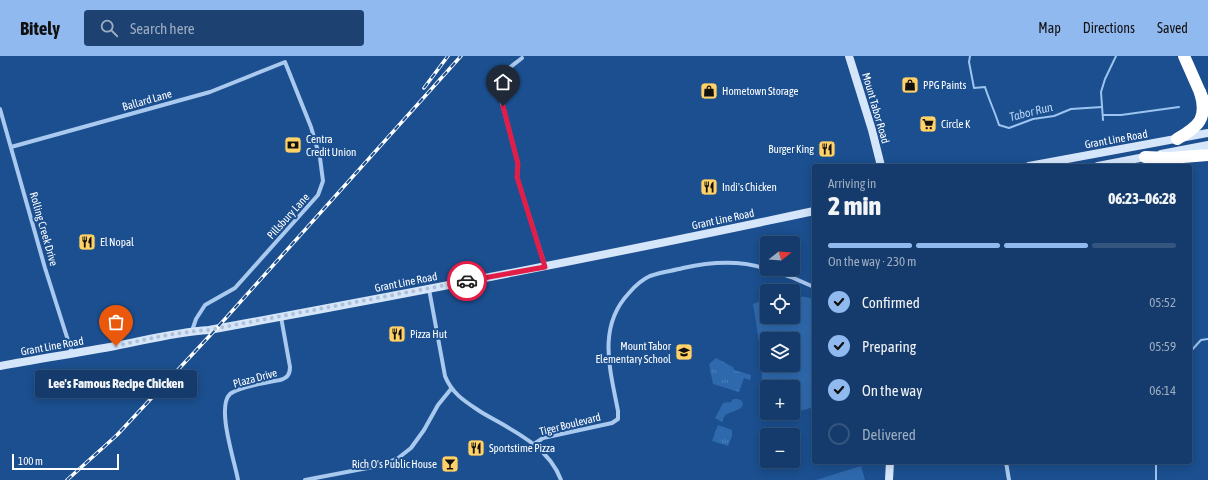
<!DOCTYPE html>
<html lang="en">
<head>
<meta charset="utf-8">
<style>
	:root { --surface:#143b6b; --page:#1d4271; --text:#f1f3f6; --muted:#9dadc1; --line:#33557e; --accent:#90b9f0 }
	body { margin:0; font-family:"Asap Condensed",sans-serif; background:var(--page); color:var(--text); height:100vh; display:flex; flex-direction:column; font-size:15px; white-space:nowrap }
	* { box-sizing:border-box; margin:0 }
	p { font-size:13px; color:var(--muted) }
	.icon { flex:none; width:22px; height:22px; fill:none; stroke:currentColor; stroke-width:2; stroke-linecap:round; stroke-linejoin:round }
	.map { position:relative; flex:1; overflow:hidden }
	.details { position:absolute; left:812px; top:108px; width:380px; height:300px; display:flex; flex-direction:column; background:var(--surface); border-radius:4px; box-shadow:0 2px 10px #0003,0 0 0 1px var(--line) }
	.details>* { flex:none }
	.needle { width:26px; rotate:73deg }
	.fabs { position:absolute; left:760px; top:180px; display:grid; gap:8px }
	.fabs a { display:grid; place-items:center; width:40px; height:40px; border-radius:4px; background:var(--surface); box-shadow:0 2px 10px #0003,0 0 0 1px var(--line); font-size:20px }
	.scale { position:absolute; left:12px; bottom:10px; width:107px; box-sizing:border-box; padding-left:4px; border:2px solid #fff; border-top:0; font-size:11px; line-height:14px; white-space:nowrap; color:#fff; -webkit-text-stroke:3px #1b4f8f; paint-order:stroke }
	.pin { position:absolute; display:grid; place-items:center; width:34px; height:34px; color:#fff; margin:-41px -17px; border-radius:50% 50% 50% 0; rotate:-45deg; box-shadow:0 0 4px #0007 }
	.pin .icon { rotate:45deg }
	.courier { position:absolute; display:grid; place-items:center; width:40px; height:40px; margin:-20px; border:3px solid #e11d48; border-radius:50%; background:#fff; color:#222; box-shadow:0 1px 5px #0007 }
	.bubble { position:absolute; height:28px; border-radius:4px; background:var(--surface); box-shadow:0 2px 10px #0003,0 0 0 1px var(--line); font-size:13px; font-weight:800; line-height:28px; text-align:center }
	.summary em { font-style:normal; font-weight:800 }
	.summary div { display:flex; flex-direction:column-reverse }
	.summary { display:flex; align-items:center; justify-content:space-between; height:68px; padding:0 16px }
	h1 { font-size:26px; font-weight:800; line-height:30px }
	.bar { display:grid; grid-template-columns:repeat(4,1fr); gap:6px 4px; align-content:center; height:48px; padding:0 16px }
	.bar i { height:5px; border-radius:3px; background:var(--line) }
	.bar .selected { background:var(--accent) }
	.bar p { grid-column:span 4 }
	ol { padding:0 16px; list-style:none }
	li { display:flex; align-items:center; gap:12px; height:44px }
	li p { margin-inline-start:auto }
	li .icon { padding:4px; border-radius:50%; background:var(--accent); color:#111; stroke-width:4 }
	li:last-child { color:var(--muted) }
	li i { width:22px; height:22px; border:2px solid var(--line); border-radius:50% }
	header { display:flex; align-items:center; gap:24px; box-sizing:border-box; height:56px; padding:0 20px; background:var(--accent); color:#111 }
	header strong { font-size:19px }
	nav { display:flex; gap:22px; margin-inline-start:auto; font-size:14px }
	.search { width:280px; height:36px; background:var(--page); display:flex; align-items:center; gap:10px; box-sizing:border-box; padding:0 14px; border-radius:4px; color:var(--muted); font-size:15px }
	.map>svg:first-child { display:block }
	.grass { fill:url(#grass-tufts) }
	.pitch { fill:#2e69ad; fill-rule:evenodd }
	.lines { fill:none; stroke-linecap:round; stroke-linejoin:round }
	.stream { stroke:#9cc4f0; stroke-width:2 }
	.street { stroke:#a9c9ee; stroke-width:4 }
	.secondary { stroke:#d6e6fa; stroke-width:8 }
	.highway { stroke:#fff; stroke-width:12 }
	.rail-casing { stroke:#fff; stroke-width:3.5 }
	.rail { stroke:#1b4f8f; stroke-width:2; stroke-dasharray:6; stroke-linecap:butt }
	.done { stroke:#afc1d8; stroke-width:4; stroke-dasharray:0 7.2 }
	.route { stroke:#e11d48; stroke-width:5 }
	.labels { text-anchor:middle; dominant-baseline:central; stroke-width:4; stroke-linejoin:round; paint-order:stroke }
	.poi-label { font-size:11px; fill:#fff; stroke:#1b4f8f; text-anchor:start }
	.street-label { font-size:11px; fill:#fff; stroke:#1b4f8f }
	.water-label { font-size:12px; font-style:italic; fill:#b5d3f5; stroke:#1b4f8f }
</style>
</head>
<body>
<header>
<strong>Bitely</strong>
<div class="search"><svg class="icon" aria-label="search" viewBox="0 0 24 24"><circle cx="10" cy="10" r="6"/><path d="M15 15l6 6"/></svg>Search here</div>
<nav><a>Map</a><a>Directions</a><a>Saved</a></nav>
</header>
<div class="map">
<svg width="1208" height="424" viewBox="0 0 1208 424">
	<defs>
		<pattern id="grass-tufts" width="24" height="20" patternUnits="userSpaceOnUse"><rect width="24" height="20" fill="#2e69ad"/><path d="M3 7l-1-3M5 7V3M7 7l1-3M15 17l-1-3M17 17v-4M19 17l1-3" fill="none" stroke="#4d80b9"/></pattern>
	</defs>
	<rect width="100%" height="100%" fill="#1b4f8f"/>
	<g class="grass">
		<path d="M716 302 733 311 734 314 751 319 750 324 744 322 739 336 713 328 709 308Z"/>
		<path d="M733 343H738L742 345 743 349 741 352 725 359 722 366 715 362 723 347 731 346Z"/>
		<path d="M718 369 732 374V380L728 390 712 385Z"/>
	</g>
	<g class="pitch">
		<path d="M793 240 806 241 814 243V351L793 357V331H767V353L762 323 761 298 753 248 767 243V261H793ZM767 283H793V309H767Z"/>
		<path d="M861 410 865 424H816Z"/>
	</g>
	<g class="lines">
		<g class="stream">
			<path d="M970 0 969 6 974 32 985 31C989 44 995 56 999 69L1009 72 1033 63 1054 60 1071 53 1102 51"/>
			<path d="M1103 59H1121L1179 51"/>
			<path d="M1103 64 1101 36 1105 23 1116 0"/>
			<path d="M1190 296 1201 284 1208 283"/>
			<path d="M1156 424V406"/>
		</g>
		<g class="street">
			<path d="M522 2C510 12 497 18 499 35L518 108 517 121 545 210"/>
			<path d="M0 53 45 212 72 297"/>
			<path d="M11 91 210 36 285 6 311 71 320 102 323 125 318 139 235 232 205 249 196 263 192 275"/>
			<path d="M768 213 791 221 814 231"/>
			<path d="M429 233 445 320C452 338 466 346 481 356 511 374 548 389 561 424"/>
			<path d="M534 388 543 382 612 367 618 363V355C610 313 597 271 629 237 635 230 641 224 650 220 661 216 672 215 683 212 710 206 740 204 767 213"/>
			<path d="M1006 406 1009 424"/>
			<path d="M238 424C235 406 216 351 230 338 238 331 269 326 280 324 287 322 290 319 290 311L281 261"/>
			<path d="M305 424 378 410 397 403 411 392 424 374 438 349 451 333"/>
		</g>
		<g class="secondary">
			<path d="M849 0 872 74 881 110"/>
			<path d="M1161 98 1208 89"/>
			<path d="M1029 110 1208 77"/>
			<path d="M1098 110 1150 100"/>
			<path d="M0 310C38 303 77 297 115 290 146 284 177 276 209 274 411 237 613 198 814 155"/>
			<path d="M889 424 890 406"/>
		</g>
		<g class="highway">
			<path d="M1184 0 1203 43"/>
			<path d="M1177 83C1199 70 1208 63 1200 36"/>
			<path d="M1145 101 1170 102 1208 99"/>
		</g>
		<g class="rail-casing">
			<g id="rail">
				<path d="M424 32 448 0"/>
				<path d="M67 424 117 379 216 273 461 0"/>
			</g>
		</g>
		<use href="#rail" class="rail"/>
	</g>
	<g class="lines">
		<path class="done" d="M116 290C147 283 177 276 208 274L467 225"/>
		<path class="route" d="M467 225 545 211 517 121 518 108 503 50"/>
	</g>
	<defs>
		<g id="shop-square" transform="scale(0.9)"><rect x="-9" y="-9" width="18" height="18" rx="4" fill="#ffd166" stroke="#1b4f8f"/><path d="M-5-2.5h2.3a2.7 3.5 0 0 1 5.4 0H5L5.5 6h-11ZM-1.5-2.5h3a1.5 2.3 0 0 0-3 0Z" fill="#111"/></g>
		<g id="supermarket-square" transform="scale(0.9)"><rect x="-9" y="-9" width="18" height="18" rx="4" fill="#ffd166" stroke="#1b4f8f"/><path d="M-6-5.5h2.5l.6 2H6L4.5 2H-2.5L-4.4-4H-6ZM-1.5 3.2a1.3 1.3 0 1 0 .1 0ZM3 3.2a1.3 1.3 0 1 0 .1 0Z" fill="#111"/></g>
		<g id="bank-square" transform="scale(0.9)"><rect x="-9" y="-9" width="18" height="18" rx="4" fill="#ffd166" stroke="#1b4f8f"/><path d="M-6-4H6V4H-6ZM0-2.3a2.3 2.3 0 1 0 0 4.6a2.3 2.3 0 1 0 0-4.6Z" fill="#111"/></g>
		<g id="restaurant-square" transform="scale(0.9)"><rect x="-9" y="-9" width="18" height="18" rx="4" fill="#ffd166" stroke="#1b4f8f"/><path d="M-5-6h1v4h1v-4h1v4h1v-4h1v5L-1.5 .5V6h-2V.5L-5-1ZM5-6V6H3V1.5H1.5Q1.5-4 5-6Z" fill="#111"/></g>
		<g id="school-square" transform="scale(0.9)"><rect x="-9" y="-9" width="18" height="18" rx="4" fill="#ffd166" stroke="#1b4f8f"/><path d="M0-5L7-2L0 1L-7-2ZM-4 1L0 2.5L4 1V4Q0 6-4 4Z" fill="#111"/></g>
		<g id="bar-square" transform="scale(0.9)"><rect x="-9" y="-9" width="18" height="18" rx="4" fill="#ffd166" stroke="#1b4f8f"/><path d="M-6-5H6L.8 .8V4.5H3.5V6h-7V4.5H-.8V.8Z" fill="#111"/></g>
	</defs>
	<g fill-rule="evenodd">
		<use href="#shop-square" x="910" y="29"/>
		<use href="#shop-square" x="709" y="35"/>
		<use href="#supermarket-square" x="928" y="68"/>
		<use href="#bank-square" x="293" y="89"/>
		<use href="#restaurant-square" x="827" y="93"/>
		<use href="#restaurant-square" x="709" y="131"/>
		<use href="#restaurant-square" x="87" y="186"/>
		<use href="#restaurant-square" x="397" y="278"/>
		<use href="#school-square" x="684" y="296"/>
		<use href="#restaurant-square" x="476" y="392"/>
		<use href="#bar-square" x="450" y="408"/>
	</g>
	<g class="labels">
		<g class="poi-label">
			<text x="923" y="29">PPG Paints</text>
			<text x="722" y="35">Hometown Storage</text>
			<text x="941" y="68">Circle K</text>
			<text x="306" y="83">Centra<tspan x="306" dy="13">Credit Union</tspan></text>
			<text x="814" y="93" text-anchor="end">Burger King</text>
			<text x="722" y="131">Indi's Chicken</text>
			<text x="100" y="186">El Nopal</text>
			<text x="410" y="278">Pizza Hut</text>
			<text x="671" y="290" text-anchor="end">Mount Tabor<tspan x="671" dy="13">Elementary School</tspan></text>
			<text x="489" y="392">Sportstime Pizza</text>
			<text x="437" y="408" text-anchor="end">Rich O's Public House</text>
		</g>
		<g class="street-label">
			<text transform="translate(147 44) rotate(-16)">Ballard Lane</text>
			<text transform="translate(876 52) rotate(74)">Mount Tabor Road</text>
			<text transform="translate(1116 83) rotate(-10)">Grant Line Road</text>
			<text transform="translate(288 160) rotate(-48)">Pillsbury Lane</text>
			<text transform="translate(723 163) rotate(-12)">Grant Line Road</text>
			<text transform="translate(44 173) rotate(74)">Rolling Creek Drive</text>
			<text transform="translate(406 226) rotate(-11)">Grant Line Road</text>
			<text transform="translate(52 290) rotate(-10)">Grant Line Road</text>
			<text transform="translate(255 322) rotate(-15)">Plaza Drive</text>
			<text transform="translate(570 368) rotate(-14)">Tiger Boulevard</text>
		</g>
		<g class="water-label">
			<text transform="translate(1031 56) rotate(-14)">Tabor Run</text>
		</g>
	</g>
</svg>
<div class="fabs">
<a><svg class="needle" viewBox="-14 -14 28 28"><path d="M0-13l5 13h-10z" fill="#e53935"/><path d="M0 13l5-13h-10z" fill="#9dadc1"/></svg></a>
<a><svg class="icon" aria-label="locate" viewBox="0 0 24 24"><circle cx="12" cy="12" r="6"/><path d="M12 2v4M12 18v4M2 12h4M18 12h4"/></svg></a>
<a><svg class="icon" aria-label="layers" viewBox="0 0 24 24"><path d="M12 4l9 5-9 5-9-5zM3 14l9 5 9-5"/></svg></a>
<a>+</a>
<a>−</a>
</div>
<div class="scale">100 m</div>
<div class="pin" style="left:116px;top:290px;background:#ea580c"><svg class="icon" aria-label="bag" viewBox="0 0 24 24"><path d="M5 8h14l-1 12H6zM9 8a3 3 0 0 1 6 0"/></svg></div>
<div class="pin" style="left:503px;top:50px;background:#1f2937"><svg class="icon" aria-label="home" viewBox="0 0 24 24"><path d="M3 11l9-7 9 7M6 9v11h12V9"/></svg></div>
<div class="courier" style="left:467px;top:225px"><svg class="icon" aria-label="car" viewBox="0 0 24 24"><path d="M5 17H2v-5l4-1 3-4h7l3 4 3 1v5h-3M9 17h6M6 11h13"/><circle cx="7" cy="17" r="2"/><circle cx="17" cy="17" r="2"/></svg></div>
<div class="bubble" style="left:35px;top:314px;width:162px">Lee's Famous Recipe Chicken</div>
<section class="details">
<div class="summary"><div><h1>2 min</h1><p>Arriving in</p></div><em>06:23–06:28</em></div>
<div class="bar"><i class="selected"></i><i class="selected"></i><i class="selected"></i><i></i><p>On the way · 230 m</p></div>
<ol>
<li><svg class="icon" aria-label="check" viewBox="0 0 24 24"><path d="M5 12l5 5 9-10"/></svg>Confirmed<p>05:52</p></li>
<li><svg class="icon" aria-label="check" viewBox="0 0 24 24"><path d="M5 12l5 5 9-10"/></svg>Preparing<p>05:59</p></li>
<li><svg class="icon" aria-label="check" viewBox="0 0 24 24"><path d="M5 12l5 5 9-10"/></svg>On the way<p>06:14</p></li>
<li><i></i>Delivered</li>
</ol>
</section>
</div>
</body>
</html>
